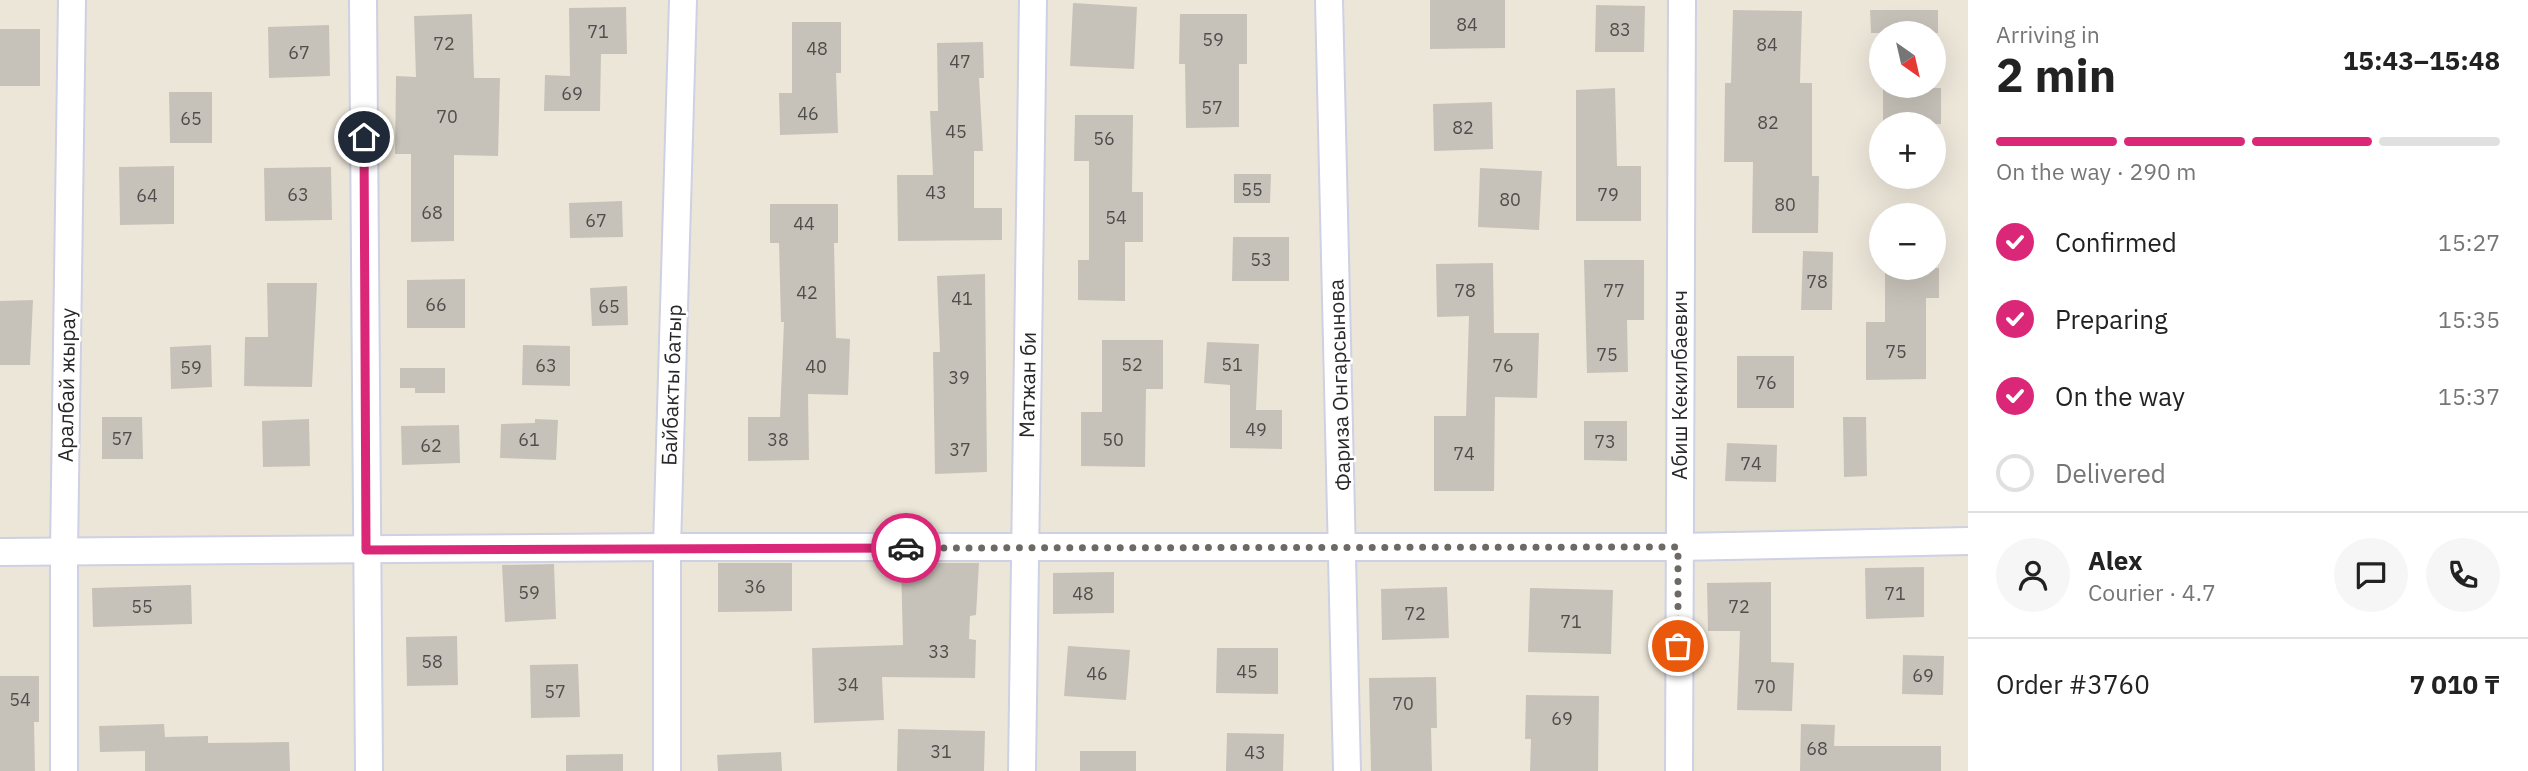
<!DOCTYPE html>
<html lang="en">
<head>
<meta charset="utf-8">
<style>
	:root { --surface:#fff; --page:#f6f6f6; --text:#222; --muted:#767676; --line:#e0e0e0; --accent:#db2777 }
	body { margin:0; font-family:"IBM Plex Sans",sans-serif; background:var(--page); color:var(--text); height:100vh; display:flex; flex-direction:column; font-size:26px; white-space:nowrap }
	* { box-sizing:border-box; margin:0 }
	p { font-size:23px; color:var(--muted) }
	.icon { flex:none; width:38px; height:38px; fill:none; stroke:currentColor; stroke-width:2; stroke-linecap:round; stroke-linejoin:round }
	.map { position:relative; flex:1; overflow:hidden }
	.drawer { display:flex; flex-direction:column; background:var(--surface); width:560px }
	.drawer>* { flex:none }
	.needle { width:46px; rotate:146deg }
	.controls { position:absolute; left:1869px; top:21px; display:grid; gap:14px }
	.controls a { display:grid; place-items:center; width:77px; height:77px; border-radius:50%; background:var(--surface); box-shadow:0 7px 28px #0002; font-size:35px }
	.pin { position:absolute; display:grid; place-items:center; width:60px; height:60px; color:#fff; margin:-30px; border:4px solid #fff; border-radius:50%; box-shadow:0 2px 7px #0007 }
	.courier { position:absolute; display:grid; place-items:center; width:70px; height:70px; margin:-35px; border:5px solid #db2777; border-radius:50%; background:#fff; color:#222; box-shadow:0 2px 9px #0007 }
	.summary em { font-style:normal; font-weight:800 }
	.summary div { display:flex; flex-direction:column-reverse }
	.summary { display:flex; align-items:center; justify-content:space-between; height:119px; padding:0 28px }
	h1 { font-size:46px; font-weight:800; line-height:52px }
	.bar { display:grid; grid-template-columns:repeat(4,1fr); gap:10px 7px; align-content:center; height:84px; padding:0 28px }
	.bar i { height:9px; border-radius:5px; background:var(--line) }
	.bar .on { background:var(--accent) }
	.bar p { grid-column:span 4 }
	.line { display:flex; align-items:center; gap:18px; padding:0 28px; border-top:2px solid var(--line) }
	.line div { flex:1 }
	.round { display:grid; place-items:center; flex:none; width:74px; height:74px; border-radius:37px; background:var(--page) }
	ol { padding:0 28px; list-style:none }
	li { display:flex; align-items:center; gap:21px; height:77px }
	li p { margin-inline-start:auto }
	li .icon { padding:7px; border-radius:50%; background:var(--accent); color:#fff; stroke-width:4 }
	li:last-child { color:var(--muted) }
	li i { width:38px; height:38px; border:4px solid var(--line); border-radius:50% }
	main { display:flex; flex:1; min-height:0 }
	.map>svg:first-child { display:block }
	.building { fill:#c7c2b9 }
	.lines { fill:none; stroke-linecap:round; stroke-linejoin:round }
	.minor-casing { stroke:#ced0e3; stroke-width:30 }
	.minor { stroke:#fff; stroke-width:26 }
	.done { stroke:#6d6a66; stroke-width:7; stroke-dasharray:0 12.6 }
	.route { stroke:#db2777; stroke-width:9 }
	.labels { text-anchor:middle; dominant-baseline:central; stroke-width:5; stroke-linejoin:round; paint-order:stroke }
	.number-label { font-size:18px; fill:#504e4c }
	.street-label { font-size:21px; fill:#282828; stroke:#fff }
</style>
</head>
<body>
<main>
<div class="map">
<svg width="1968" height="771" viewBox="0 0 1968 771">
	<rect width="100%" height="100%" fill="#ece6d9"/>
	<g class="building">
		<path d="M1430 0H1505V48L1430 49Z"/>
		<path d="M1073 3 1137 7 1134 69 1070 66Z"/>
		<path d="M1596 5 1645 6 1644 52H1595Z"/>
		<path d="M626 7 627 54H601L600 111H544L545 75 570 76 569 8Z"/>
		<path d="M1733 10 1802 11 1800 83H1812V176H1819L1818 233H1752L1753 162H1724L1725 83H1731Z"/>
		<path d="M1870 10H1938V33H1871Z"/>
		<path d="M472 14 474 78H500L498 156 454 155V241L411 242V154H395L396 76 416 77 414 16Z"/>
		<path d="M1180 14H1247V64H1239V127L1186 128 1185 64H1179Z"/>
		<path d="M792 22H841V73H836L838 133 780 135 779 93H792Z"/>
		<path d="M329 25 330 76 269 78 268 27Z"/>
		<rect x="0" y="29" width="40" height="57"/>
		<path d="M983 42 984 78H979L983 151H974V208H1002V240L898 241 897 175H933L930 111H938L937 43Z"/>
		<path d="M1615 88 1617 166H1641V221H1576V90Z"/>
		<rect x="1883" y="88" width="58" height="36"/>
		<path d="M169 92H212V143H170Z"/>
		<path d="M1492 102 1493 149 1434 151 1433 104Z"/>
		<path d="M1075 115H1133L1132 192H1143V242H1125V301L1078 300V260H1089V161H1074Z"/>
		<path d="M174 166V224L120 225 119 167Z"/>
		<path d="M331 167 332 220 265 221 264 168Z"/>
		<path d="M1480 168 1542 171 1539 230 1478 227Z"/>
		<path d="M1234 174H1271L1270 203H1234Z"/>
		<path d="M622 201 623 237 570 238 569 203Z"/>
		<path d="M770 204H838V243H834L836 338 850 339 848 395 808 394 809 460 748 461V417H780L784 322H781L779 243H770Z"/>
		<path d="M1233 237H1289V281H1232Z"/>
		<path d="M1803 251 1833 252 1832 310H1801Z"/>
		<path d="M1584 260H1644V320H1627L1628 372 1587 373Z"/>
		<path d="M1493 263 1494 333H1539L1537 398 1495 397 1494 491H1434V416H1466L1469 316 1437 317 1436 264Z"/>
		<path d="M1885 268H1939V298H1926V379L1866 380V322H1885Z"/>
		<path d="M985 274 987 472 935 474 933 352H940L937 276Z"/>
		<path d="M465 279V328H407V280Z"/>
		<path d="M267 283H317L312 387 244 386 245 337H268Z"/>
		<path d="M627 286 628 325 592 326 590 288Z"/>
		<path d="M33 300 30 365H0V301Z"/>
		<path d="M1102 340H1163V389H1146L1145 467 1081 466V412H1102Z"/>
		<path d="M1207 342 1259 344 1256 410H1282V449L1230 448V385L1204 383Z"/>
		<path d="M211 345 212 387 171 389 170 347Z"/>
		<path d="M523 345 570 346V386L522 385Z"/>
		<rect x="1737" y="356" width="57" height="52"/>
		<path d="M400 368H445V393H415V388H400Z"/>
		<path d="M102 417H142L143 459H102Z"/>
		<path d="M1843 417H1866L1867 476 1844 477Z"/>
		<path d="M309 419 310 466 263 467 262 421Z"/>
		<path d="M535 419 558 420 556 460 500 458 501 424 535 423Z"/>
		<path d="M1584 421H1627V461L1584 460Z"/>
		<path d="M459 425 460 463 402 465 401 426Z"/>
		<path d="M1727 443 1777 445 1776 482 1725 481Z"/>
		<path d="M718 563H792V611L718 612Z"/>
		<path d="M901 563H979L976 615 970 616 969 639 976 640 975 678 882 677 884 720 814 723 812 648 903 645Z"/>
		<path d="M554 564 556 619 505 622 502 565Z"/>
		<path d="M1924 567V617L1866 619 1865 568Z"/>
		<path d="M1114 572V613L1053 614V573Z"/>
		<path d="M1771 582V662L1794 663 1792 711 1737 710 1740 631H1708L1707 583Z"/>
		<path d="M191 585 192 624 93 627 92 588Z"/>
		<path d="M1447 587 1449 638 1382 640 1381 589Z"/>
		<path d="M1530 588 1613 590 1611 654 1528 652Z"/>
		<path d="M457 636 458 685 407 686 406 637Z"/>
		<path d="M1068 646 1130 650 1126 700 1064 696Z"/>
		<path d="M1217 648H1278V694L1216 693Z"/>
		<path d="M1903 655 1944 656 1943 695 1902 694Z"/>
		<path d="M578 664 580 717 531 718 530 665Z"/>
		<path d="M0 676H39V722H34L35 771H0Z"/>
		<path d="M1436 677 1437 728H1431L1432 771H1371L1369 678Z"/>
		<path d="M1526 695 1599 696 1598 771H1530L1531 739H1525Z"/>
		<path d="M164 724 165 737 208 736V743L289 742 290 771H145V751L100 752 99 726Z"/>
		<path d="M1801 724 1835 725 1834 746H1941V771H1800Z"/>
		<path d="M898 729 985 731 984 771H897Z"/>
		<path d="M1227 733 1284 734 1283 771H1226Z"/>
		<rect x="1080" y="751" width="56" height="20"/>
		<path d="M781 752 782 771H718L717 755Z"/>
		<path d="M623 754V771H566V755Z"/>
	</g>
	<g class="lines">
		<g class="minor-casing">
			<g id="minor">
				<path d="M363 0 369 771"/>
				<path d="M1329 0 1347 771"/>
				<path d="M0 552 667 547H1678L1968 541"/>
				<path d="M64 771V552L72 0"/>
				<path d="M667 771V547L683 0"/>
				<path d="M1022 771 1033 0"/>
				<path d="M1679 771 1682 0"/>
			</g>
		</g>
		<use href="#minor" class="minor"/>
	</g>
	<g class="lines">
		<path class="done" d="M906 548 1678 547V646"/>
		<path class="route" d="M364 137 366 550 906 548"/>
	</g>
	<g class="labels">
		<g class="number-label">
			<text x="1467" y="24">84</text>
			<text x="1620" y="29">83</text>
			<text x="598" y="31">71</text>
			<text x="1213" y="39">59</text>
			<text x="444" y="43">72</text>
			<text x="1767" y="44">84</text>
			<text x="817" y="48">48</text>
			<text x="299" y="52">67</text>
			<text x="960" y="61">47</text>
			<text x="572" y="93">69</text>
			<text x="1212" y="107">57</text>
			<text x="808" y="113">46</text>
			<text x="447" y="116">70</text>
			<text x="191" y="118">65</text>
			<text x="1768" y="122">82</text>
			<text x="1463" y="127">82</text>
			<text x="956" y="131">45</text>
			<text x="1104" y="138">56</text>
			<text x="1252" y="189">55</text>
			<text x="936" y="192">43</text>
			<text x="298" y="194">63</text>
			<text x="1608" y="194">79</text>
			<text x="147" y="195">64</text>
			<text x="1510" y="199">80</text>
			<text x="1785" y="204">80</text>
			<text x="432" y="212">68</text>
			<text x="1116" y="217">54</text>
			<text x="596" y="220">67</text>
			<text x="804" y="223">44</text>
			<text x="1261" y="259">53</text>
			<text x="1817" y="281">78</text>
			<text x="1465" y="290">78</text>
			<text x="1614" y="290">77</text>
			<text x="807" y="292">42</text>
			<text x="962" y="298">41</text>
			<text x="436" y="304">66</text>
			<text x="609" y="306">65</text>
			<text x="1896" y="351">75</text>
			<text x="1607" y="354">75</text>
			<text x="1132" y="364">52</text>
			<text x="1232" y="364">51</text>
			<text x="546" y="365">63</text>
			<text x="1503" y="365">76</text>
			<text x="816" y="366">40</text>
			<text x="191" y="367">59</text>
			<text x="959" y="377">39</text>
			<text x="1766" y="382">76</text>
			<text x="1256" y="429">49</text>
			<text x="122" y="438">57</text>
			<text x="529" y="439">61</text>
			<text x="778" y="439">38</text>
			<text x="1113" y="439">50</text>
			<text x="1605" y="441">73</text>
			<text x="431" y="445">62</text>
			<text x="960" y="449">37</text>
			<text x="1464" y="453">74</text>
			<text x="1751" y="463">74</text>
			<text x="755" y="586">36</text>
			<text x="529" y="592">59</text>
			<text x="1083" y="593">48</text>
			<text x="1895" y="593">71</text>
			<text x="142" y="606">55</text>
			<text x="1739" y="606">72</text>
			<text x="1415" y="613">72</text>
			<text x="1571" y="621">71</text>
			<text x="939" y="651">33</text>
			<text x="432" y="661">58</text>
			<text x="1247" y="671">45</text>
			<text x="1097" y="673">46</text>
			<text x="1923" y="675">69</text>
			<text x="848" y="684">34</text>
			<text x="1765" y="686">70</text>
			<text x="555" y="691">57</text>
			<text x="20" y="699">54</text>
			<text x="1403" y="703">70</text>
			<text x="1562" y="718">69</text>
			<text x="1817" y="748">68</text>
			<text x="941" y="751">31</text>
			<text x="1255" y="752">43</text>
		</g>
		<g class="street-label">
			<text transform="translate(66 385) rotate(-89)">Аралбай жырау</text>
			<text transform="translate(671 385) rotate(-88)">Байбакты батыр</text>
			<text transform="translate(1027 385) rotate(-89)">Матжан би</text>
			<text transform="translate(1339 385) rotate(-92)">Фариза Онгарсынова</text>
			<text transform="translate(1679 385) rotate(-90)">Абиш Кекилбаевич</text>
		</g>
	</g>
</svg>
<div class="controls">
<a><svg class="needle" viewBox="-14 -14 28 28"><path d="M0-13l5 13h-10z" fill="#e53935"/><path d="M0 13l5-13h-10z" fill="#767676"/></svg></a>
<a>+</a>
<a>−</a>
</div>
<div class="pin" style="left:1678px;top:646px;background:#ea580c"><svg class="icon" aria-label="bag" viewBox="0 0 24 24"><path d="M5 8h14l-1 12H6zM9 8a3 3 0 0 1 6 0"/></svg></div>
<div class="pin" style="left:364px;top:137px;background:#1f2937"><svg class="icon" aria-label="home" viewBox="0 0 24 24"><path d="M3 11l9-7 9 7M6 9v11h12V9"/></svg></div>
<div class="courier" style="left:906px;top:548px"><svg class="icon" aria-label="car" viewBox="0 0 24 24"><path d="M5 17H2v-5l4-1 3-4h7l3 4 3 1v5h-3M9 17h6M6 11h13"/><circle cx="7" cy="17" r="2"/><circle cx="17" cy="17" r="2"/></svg></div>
</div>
<section class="drawer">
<div class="summary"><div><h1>2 min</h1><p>Arriving in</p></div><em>15:43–15:48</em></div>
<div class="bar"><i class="on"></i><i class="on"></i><i class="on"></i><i></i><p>On the way · 290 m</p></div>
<ol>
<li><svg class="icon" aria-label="check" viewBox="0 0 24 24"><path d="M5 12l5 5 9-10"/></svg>Confirmed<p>15:27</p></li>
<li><svg class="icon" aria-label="check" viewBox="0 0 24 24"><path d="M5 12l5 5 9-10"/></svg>Preparing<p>15:35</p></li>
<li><svg class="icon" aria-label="check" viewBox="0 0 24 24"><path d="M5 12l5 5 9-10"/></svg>On the way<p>15:37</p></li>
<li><i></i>Delivered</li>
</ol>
<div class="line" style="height:126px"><a class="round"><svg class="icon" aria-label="person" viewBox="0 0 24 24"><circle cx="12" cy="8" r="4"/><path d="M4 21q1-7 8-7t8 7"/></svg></a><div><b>Alex</b><p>Courier · 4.7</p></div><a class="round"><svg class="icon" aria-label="chat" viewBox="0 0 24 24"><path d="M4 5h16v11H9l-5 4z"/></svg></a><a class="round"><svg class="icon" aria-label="phone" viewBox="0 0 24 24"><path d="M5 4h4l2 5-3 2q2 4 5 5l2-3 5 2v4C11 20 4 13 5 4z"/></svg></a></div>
<div class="line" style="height:91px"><div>Order #3760</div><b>7 010 ₸</b></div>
</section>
</main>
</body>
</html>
